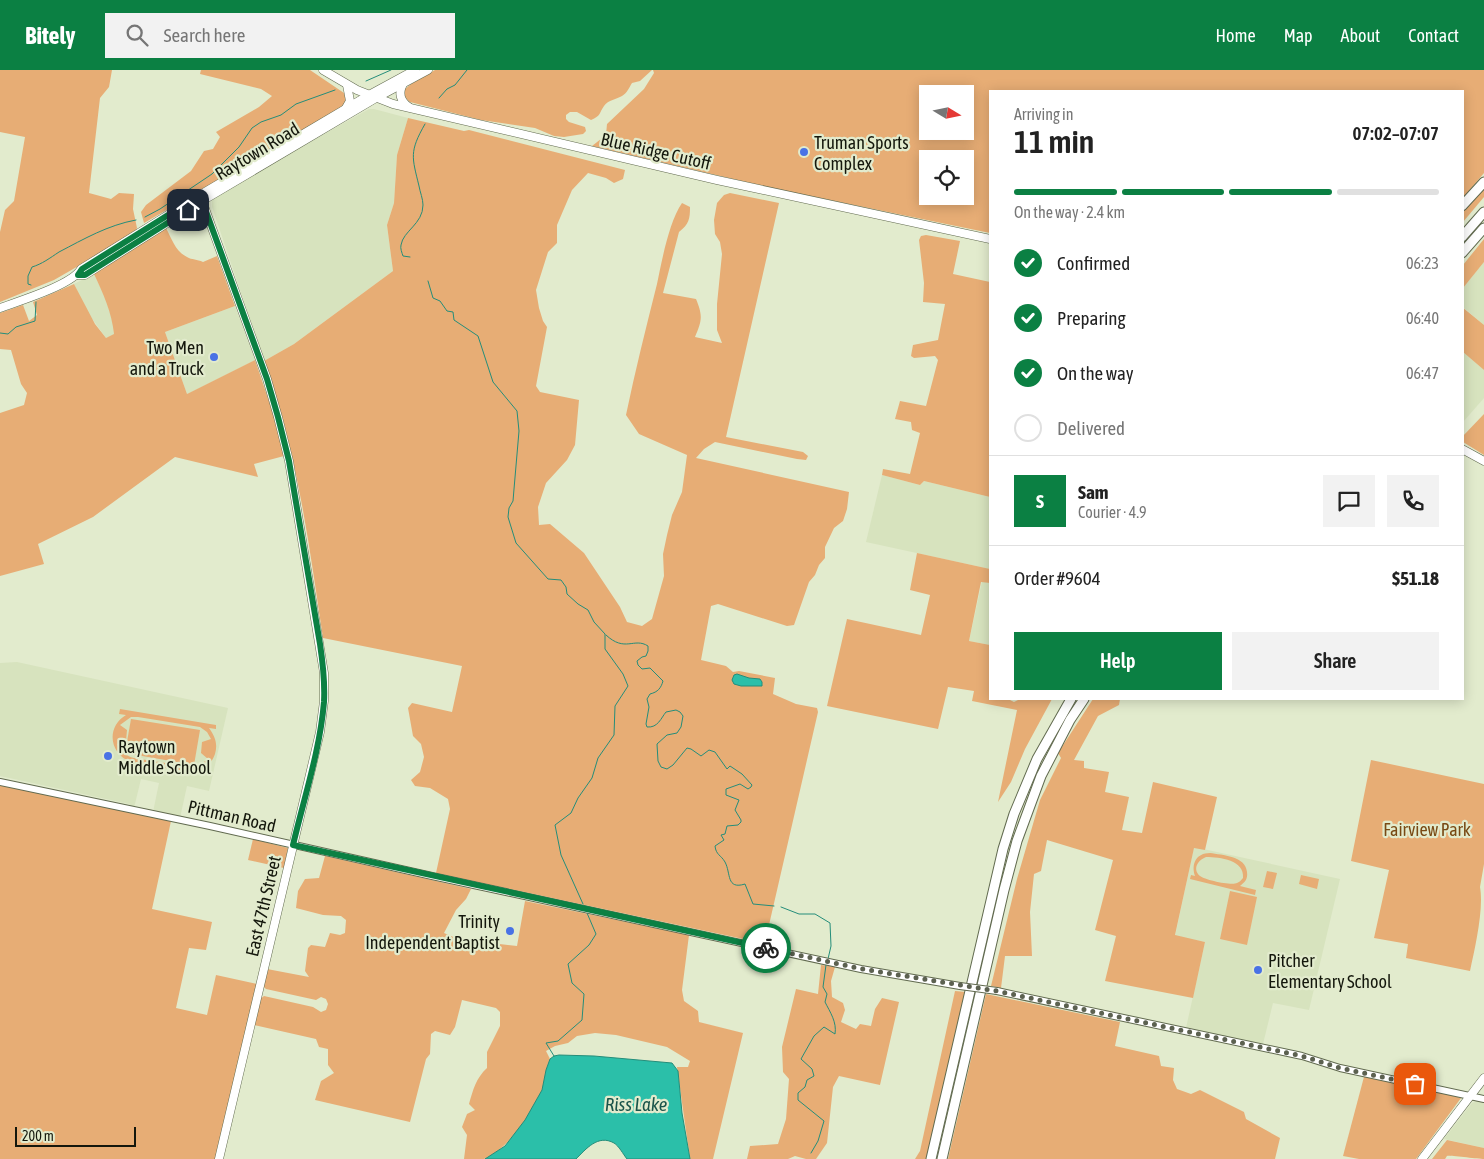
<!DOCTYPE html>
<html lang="en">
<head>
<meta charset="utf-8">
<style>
	:root { --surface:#fff; --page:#f2f2f2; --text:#222; --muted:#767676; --line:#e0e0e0; --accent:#0b8043 }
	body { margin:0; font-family:"Asap Condensed",sans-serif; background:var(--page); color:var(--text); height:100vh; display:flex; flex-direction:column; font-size:19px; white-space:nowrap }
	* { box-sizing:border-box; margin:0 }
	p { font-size:16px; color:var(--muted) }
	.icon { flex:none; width:28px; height:28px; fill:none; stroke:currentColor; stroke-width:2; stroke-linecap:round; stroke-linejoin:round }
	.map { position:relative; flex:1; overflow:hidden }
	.drawer { position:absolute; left:989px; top:20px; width:475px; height:610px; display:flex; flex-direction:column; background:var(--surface); border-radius:0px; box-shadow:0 2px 12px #0003 }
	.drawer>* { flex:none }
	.needle { width:32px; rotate:100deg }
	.fabs { position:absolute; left:919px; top:15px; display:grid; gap:10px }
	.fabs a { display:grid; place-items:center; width:55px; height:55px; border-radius:0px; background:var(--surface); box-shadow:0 2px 12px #0003; font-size:25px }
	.scale { position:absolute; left:15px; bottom:12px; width:121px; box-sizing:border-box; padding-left:5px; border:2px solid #14170c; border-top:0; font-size:14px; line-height:18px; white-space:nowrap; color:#14170c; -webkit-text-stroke:4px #e2ebcd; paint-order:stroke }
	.pin { position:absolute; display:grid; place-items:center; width:42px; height:42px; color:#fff; margin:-21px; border-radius:10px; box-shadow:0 2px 8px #0006 }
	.courier { position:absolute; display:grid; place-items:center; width:50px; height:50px; margin:-25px; border:4px solid #0b8043; border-radius:50%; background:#fff; color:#222; box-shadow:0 1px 6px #0007 }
	.summary em { font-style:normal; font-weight:600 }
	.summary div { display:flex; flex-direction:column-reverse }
	.summary { display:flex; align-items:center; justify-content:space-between; height:85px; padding:0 25px }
	h1 { font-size:32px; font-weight:600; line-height:38px }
	.bar { display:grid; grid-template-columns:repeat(4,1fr); gap:8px 5px; align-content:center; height:60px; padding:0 25px }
	.bar i { height:6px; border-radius:4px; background:var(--line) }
	.bar .active { background:var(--accent) }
	.bar p { grid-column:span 4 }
	.line { display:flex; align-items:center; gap:12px; padding:0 25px; border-top:1px solid var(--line) }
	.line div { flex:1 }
	.round { display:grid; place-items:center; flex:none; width:52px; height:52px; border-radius:0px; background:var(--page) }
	ol { padding:0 25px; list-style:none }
	li { display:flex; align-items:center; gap:15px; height:55px }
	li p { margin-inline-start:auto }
	li .icon { padding:5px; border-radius:50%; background:var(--accent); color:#fff; stroke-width:4 }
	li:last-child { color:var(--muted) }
	li i { width:28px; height:28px; border:2px solid var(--line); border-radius:50% }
	.button { display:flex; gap:10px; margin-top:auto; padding:10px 25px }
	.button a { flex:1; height:58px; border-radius:0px; background:var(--accent); color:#fff; font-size:20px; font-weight:600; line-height:58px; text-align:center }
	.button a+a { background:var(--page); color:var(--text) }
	header { display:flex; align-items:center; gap:30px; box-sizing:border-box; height:70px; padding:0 25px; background:var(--accent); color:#fff }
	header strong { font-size:24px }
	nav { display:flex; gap:28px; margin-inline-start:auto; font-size:18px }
	.search { width:350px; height:45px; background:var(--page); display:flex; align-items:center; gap:12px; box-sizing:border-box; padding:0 18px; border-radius:0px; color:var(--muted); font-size:19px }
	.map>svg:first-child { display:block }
	.built { fill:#d7e3be }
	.green { fill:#e7ad75; fill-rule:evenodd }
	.water { fill:#2bbfa9; stroke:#248d7a }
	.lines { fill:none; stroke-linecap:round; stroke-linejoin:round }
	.stream { stroke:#248d7a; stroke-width:1 }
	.minor-casing { stroke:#616a4f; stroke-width:8 }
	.major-casing { stroke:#616a4f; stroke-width:9 }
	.highway-casing { stroke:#616a4f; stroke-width:11 }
	.minor { stroke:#fff; stroke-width:6 }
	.major { stroke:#fff; stroke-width:8 }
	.highway { stroke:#fff; stroke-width:9 }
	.minor-bridge-casing { stroke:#616a4f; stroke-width:8; stroke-linecap:butt }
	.minor-bridge { stroke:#fff; stroke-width:6 }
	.done { stroke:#5c6150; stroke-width:5; stroke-dasharray:0 9 }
	.route { stroke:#0b8043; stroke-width:6 }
	.poi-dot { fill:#4972e5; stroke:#e2ebcd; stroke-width:2 }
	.labels { text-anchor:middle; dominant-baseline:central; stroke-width:4.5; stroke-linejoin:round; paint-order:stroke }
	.poi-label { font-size:18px; fill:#14170c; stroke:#e2ebcd; text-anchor:start }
	.street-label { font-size:18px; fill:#14170c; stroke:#e2ebcd }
	.park-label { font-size:18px; fill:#794a14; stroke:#e2ebcd }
	.water-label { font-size:19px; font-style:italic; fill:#1a544a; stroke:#e2ebcd }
</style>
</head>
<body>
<header>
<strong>Bitely</strong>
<div class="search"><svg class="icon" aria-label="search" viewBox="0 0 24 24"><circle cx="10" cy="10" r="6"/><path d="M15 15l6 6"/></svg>Search here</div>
<nav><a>Home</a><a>Map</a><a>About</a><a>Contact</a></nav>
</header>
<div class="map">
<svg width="1484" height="1089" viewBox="0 0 1484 1089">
	<rect width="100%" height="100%" fill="#e2ebcd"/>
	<g class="built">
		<path d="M369 39H374L408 48 397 85 394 133 387 155 393 201 294 274 264 291 212 137V131L214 126Z"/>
		<path d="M1484 192V255L1463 237V218Z"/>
		<path d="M94 204 105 227 113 252 114 265 106 268 88 243 74 214Z"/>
		<path d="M235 236 255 290 187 324 165 262Z"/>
		<path d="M1463 282 1484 300V328L1463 352Z"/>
		<path d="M882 405 920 415 924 411 990 427V499L866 472Z"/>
		<path d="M982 511 990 513V575L969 571Z"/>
		<path d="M17 592 228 638 209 721 187 716 180 748 153 742 159 713 141 709 134 738 129 734 0 706V593Z"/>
		<path d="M1194 777 1340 809 1309 940 1273 933 1263 974 1186 958 1205 872 1175 866Z"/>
		<path d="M1477 1031 1484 1032V1078L1444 1069 1472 1033Z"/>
	</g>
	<g class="green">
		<path d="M0 0H112L109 17 100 28 89 123 111 129 119 123 134 124 133 139 137 158 134 164 54 210 0 232V162L5 140 14 131 25 67 0 62Z"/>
		<path d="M201 0H310L344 23C347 30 346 33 341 39L144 153 141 142 146 135 191 101 204 81 213 79 220 67 216 62 259 37 272 26 261 19 200 4Z"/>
		<path d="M435 0H652L640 11 632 13C629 18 627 23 622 26 617 29 608 30 604 36 599 43 601 46 591 50L577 42H570L566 45V49L569 52 585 57 586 61 583 64 564 67 554 66 535 58 481 50 410 32 404 27 405 19 411 14Z"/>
		<path d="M653 0H1484V103L1463 128 1462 21H990V163L776 119 592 76 606 65 607 54 644 19 654 3ZM928 24H965V61H928ZM928 89H965V126H928Z"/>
		<path d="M408 48 464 61 469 60 625 100 623 109 614 113 606 108 588 103 572 120 557 155V173L548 182 536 220 539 238 543 251 547 257 536 316 540 322 579 330 575 375 567 390 546 413 538 437 539 455 550 454 584 483 620 537 627 552 642 556 652 549 664 506 663 484 667 465 672 445 682 422 687 385 639 364 626 345C635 301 646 258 657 214 662 190 669 152 682 133L690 137C690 149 689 154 679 162L663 223 696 229C703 246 702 250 695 267L722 273 717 260V234L722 184 720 172 715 164 714 150 717 133 724 125 730 123 779 133 726 367 803 382 808 386 806 390 797 389 715 372 704 379 696 388 849 422 847 439 843 451 834 458 825 477V488L819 495 815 505 809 512 794 555 787 556 718 534 711 536 701 590 726 596 733 602 739 601 775 608 773 624 796 634 817 638 818 642 769 855 765 871 762 873 436 803 450 739 448 729 430 718 415 716 411 710 420 702 424 687 421 674 413 666 408 638 412 633 452 642 462 596 323 568C309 475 297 379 264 291L294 274 393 201 387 155 394 133 397 85Z"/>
		<path d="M1484 116V127L1463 152V141Z"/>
		<path d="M166 158C172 169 175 181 187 187 192 190 197 189 203 192L217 186 235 236 165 262 187 324 255 290 273 343 284 386 254 394 258 407 175 387 93 447 38 474 44 494 0 506V343L24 335 27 323 21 314 11 280 0 279V243L23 235 29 251 37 245 33 232 74 214 95 254 106 268 114 264C112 243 103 223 94 204Z"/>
		<path d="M926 165 960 171 953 204 990 212V427L924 411 920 415 882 405 883 399 910 404 920 363 912 360 911 352 895 349 900 331 926 336 938 290 935 286 914 288 911 286 913 275 938 270 945 234 923 232 924 213 919 170 921 166Z"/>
		<path d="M1484 169V192L1463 218V195Z"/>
		<path d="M1462 237 1484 255V300L1463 282Z"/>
		<path d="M1484 344V385L1463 372 1462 367Z"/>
		<path d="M917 483 990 499V513L981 512 969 571 990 575V629H1008L1014 632 1020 629H1052L1025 679 1011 712 998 732 1017 640 972 631 974 621 948 617 938 659 827 636 847 549 921 565 930 525 910 520Z"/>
		<path d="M1093 629H1120L1119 635 1098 646 1074 690 1084 691V698L1109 702 1105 722 1129 727 1122 760 1142 763 1153 712 1217 727 1205 780 1194 778 1175 865 1205 872 1193 928 1105 911 1116 866 1095 860 1113 790 1047 770 1041 801 1034 804 1030 842 1032 886H1005L1001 918 991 916 1017 809 1040 730 1061 688 1058 683Z"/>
		<path d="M120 639 216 655V659L209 658C215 666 218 674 215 684 212 693 204 700 194 701 180 702 147 694 131 692 109 684 106 657 126 645L119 644ZM131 647H138L200 657 207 662 211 669 202 672 201 683 208 689 200 695 190 697 134 688C126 686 120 682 117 674L126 671 127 660 120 655Z"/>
		<path d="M131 649 200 660 194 695 125 683Z"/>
		<path d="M1371 690 1484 714V794L1480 817C1484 839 1475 878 1470 901L1406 888 1408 874 1374 868 1389 800 1351 791Z"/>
		<path d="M0 715 171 751 152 839 212 852 206 880 189 878 176 938 207 945 216 905 257 914 216 1089H0Z"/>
		<path d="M253 769 288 778 284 798 248 790Z"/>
		<path d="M1210 783C1222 785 1246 786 1247 802 1248 809 1245 812 1240 816L1256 820 1255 825 1190 809 1191 805 1195 806C1191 794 1196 783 1210 783ZM1206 787C1220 787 1245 790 1243 808 1241 810 1240 812 1237 813 1232 816 1205 810 1200 806 1192 799 1198 790 1206 787Z"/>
		<path d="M325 786 471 819 466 829 456 840 444 863 458 869 517 876 525 831 689 865 682 920 684 931 698 941 699 952 743 963 713 1089H690L677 997H688L690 991 667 977 616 965 595 963 577 966 568 973 555 976 546 981 550 989C546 999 546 1009 543 1019 537 1039 503 1084 484 1089 478 1089 470 1089 464 1089L467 1065 462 1057 467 1044 475 1040 469 1034C473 1020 476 1008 487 998V982L500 956V942L496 938 462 930 455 957 450 965 435 961 431 964 430 984 426 989 410 1052 315 1030 321 1011 334 1003 328 995V979L319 977 316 969 254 955 260 929 264 926 313 937 321 942 326 940 328 934 326 929 321 927 316 930 266 919 263 916 267 899 309 907 305 901 308 878 311 875 325 877 330 863 340 865 345 863 346 850 341 846 323 845 296 838 298 821 305 809 319 808Z"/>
		<path d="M1267 801 1277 803 1273 819 1263 817Z"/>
		<path d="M1301 805 1319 809 1317 819 1299 814Z"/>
		<path d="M1230 821 1257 827 1247 875 1220 869Z"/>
		<path d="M821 895 835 897 831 911 832 927 843 933 845 940 841 952 856 959 860 954 871 956 875 939 882 928 899 932 880 1015 839 1006 833 1017 827 1073 816 1089H806L795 1086 788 1089H747L750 1076 778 1074 786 1049 789 1009 783 1002 782 977 796 919 818 924Z"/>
		<path d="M955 921 966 922 927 1089H915L920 1081Z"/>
		<path d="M986 924 1120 952 1115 976 1159 986 1161 996 1174 998 1173 1010 1177 1019 1191 1024 1200 1020 1244 1042 1246 1049 1280 1068 1275 1089H948Z"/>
		<path d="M1365 1003 1461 1028 1416 1089H1359L1343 1086Z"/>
		<path d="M1447 1070 1484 1078V1089C1478 1089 1449 1085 1447 1086 1446 1087 1446 1088 1445 1089H1432Z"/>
	</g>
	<g class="water">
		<path d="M737 604 749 608 760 609 762 612V616H741L734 614 732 610 734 605Z"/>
		<path d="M559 985 594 986 672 993 678 1001 682 1043 690 1089H627C623 1084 619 1076 614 1073 598 1064 586 1079 576 1089H485L505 1076 525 1050 542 1020 546 1000 550 989 554 986Z"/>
	</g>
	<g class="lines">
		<g class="stream">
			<path d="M366 11 391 0"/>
			<path d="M439 28 447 19 455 15 467 0"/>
			<path d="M145 147 160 139 212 104 239 77 252 58 261 52 281 45 296 34 335 20"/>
			<path d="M410 187 403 186C402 183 400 178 401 175 403 161 423 154 423 135 423 129 420 122 419 116 412 87 409 82 425 54"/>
			<path d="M428 211 433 228 440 231 447 241 453 242 454 250 478 266 493 312 517 341 519 361 514 419 513 431 509 438 508 447 516 473 548 509 561 510 566 517 567 524 578 534 588 540 594 552 605 564V579L623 604 628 616 615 636 614 665 598 688 592 708 578 728 571 743 555 755 561 785 583 834"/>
			<path d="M31 215 28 214V206L32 197C42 194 50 188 59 182 84 169 108 155 136 150"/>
			<path d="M0 263 8 264 16 257 35 251 36 232"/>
			<path d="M606 565C625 583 634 567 648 576V581L646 586 642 587 637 591 638 595 642 599 650 598 663 611C661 618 658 622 650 624L647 629 649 637 646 654 647 657C658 658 661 648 666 642L676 640 680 642 683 646 681 657 677 663 667 665 657 674 658 691 661 697 667 699 673 695 687 678 691 679 701 686 709 680 715 682 727 699 730 696 742 704 752 715 751 717 748 719 740 714 726 719V725L739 730 735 740 741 750V752L738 755 727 756 725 764 721 765 724 770 715 776C716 785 721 785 725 792 731 803 726 820 745 814L753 834 774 836"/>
			<path d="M781 837 799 844H815L830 853 831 876 828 889"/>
			<path d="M554 986 546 973 558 971 582 950 584 924 572 913 568 894 589 875 596 864 587 843"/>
			<path d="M811 1083 818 1071 824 1051 798 1030V1023L805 1017 807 1010 814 1006 812 999 801 989 814 966 824 957 835 964C837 952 830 942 825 932L827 924 823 917 826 895"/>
		</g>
		<g class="minor-casing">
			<g id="minor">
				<path d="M0 712 210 756 432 806 861 899 960 916"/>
				<path d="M997 921 1302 986 1340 998 1484 1029"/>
			</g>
		</g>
		<g class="major-casing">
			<g id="major">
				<path d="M323 0 357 20 393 34 717 110 990 169"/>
				<path d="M403 14C398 23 400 31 409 37"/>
				<path d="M346 38 350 31 347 15"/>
				<path d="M200 125 267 309 278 347 289 391 324 603V631L320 662 219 1089"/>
				<path d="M78 205H85L202 131 376 28 428 0"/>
				<path d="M0 238C19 231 72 215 81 199L200 125 369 25 415 0"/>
				<path d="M1462 379 1484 391"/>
				<path d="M1422 1089 1484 1008"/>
			</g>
		</g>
		<g class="highway-casing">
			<g id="highway">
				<path d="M1462 136 1484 112"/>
				<path d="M1462 167 1484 142"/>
				<path d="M1462 183 1484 158"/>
				<path d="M931 1089 1003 779 1014 744 1037 689 1071 629"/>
				<path d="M942 1089 1004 820 1017 771 1041 706 1070 650 1084 629"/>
			</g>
		</g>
		<use href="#minor" class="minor"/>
		<use href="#major" class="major"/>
		<use href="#highway" class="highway"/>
		<g class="minor-bridge-casing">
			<path id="minor-bridge" d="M960 916 997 921"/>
		</g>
		<use href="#minor-bridge" class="minor-bridge"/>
	</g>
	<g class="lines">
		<path class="done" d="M766 878 862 899 997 921 1302 986 1340 998 1415 1014"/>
		<path class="route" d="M188 140 85 205H78L82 199 200 125 267 309 278 347 289 391 320 574C323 594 325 613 324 632 320 680 304 728 293 775L766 878"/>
	</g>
	<g class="poi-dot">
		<circle cx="804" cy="82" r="5"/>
		<circle cx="214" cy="287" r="5"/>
		<circle cx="108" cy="686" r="5"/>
		<circle cx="510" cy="861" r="5"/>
		<circle cx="1258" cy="900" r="5"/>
	</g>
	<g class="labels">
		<g class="poi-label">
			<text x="814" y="72">Truman Sports<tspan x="814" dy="21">Complex</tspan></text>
			<text x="204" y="277" text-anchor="end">Two Men<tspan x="204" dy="21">and a Truck</tspan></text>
			<text x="118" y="676">Raytown<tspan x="118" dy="21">Middle School</tspan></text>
			<text x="500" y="851" text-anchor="end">Trinity<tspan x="500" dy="21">Independent Baptist</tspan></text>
			<text x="1268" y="890">Pitcher<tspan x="1268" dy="21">Elementary School</tspan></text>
		</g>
		<g class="street-label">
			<text transform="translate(257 81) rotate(-31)">Raytown Road</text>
			<text transform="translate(656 81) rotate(13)">Blue Ridge Cutoff</text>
			<text transform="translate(232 746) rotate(13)">Pittman Road</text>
			<text transform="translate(263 836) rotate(-77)">East 47th Street</text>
		</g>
		<g class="park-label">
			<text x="1427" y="759">Fairview Park</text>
		</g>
		<g class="water-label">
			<text x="636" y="1034">Riss Lake</text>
		</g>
	</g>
</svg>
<div class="fabs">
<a><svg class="needle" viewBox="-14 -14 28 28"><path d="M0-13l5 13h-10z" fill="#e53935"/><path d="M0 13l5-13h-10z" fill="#767676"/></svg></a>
<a><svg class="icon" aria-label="locate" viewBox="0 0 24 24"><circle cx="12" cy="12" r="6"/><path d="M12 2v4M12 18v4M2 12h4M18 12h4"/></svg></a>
</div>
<div class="scale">200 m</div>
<div class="pin" style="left:1415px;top:1014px;background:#ea580c"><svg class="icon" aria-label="bag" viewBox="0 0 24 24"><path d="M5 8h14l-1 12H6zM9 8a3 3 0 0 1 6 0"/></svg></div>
<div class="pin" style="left:188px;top:140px;background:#1f2937"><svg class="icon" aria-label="home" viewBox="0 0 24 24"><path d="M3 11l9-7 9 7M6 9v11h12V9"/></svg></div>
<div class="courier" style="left:766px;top:878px"><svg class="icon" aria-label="bike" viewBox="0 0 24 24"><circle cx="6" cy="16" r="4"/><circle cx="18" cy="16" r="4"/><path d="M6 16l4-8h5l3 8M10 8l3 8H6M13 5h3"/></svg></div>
<section class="drawer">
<div class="summary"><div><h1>11 min</h1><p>Arriving in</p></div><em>07:02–07:07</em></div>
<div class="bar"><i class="active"></i><i class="active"></i><i class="active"></i><i></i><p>On the way · 2.4 km</p></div>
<ol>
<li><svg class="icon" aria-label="check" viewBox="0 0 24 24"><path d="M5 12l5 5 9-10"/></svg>Confirmed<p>06:23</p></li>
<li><svg class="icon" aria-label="check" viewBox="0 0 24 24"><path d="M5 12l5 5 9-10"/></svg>Preparing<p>06:40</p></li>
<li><svg class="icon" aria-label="check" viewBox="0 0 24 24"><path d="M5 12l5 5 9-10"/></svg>On the way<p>06:47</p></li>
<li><i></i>Delivered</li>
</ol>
<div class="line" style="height:90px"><b class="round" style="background:var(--accent);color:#fff">S</b><div><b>Sam</b><p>Courier · 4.9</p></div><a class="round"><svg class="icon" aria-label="chat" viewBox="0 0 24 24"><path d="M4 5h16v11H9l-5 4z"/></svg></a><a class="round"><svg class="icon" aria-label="phone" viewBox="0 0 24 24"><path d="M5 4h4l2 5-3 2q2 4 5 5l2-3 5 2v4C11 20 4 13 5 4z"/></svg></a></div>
<div class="line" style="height:65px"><div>Order #9604</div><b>$51.18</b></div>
<div class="button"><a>Help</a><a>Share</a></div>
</section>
</div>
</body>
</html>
